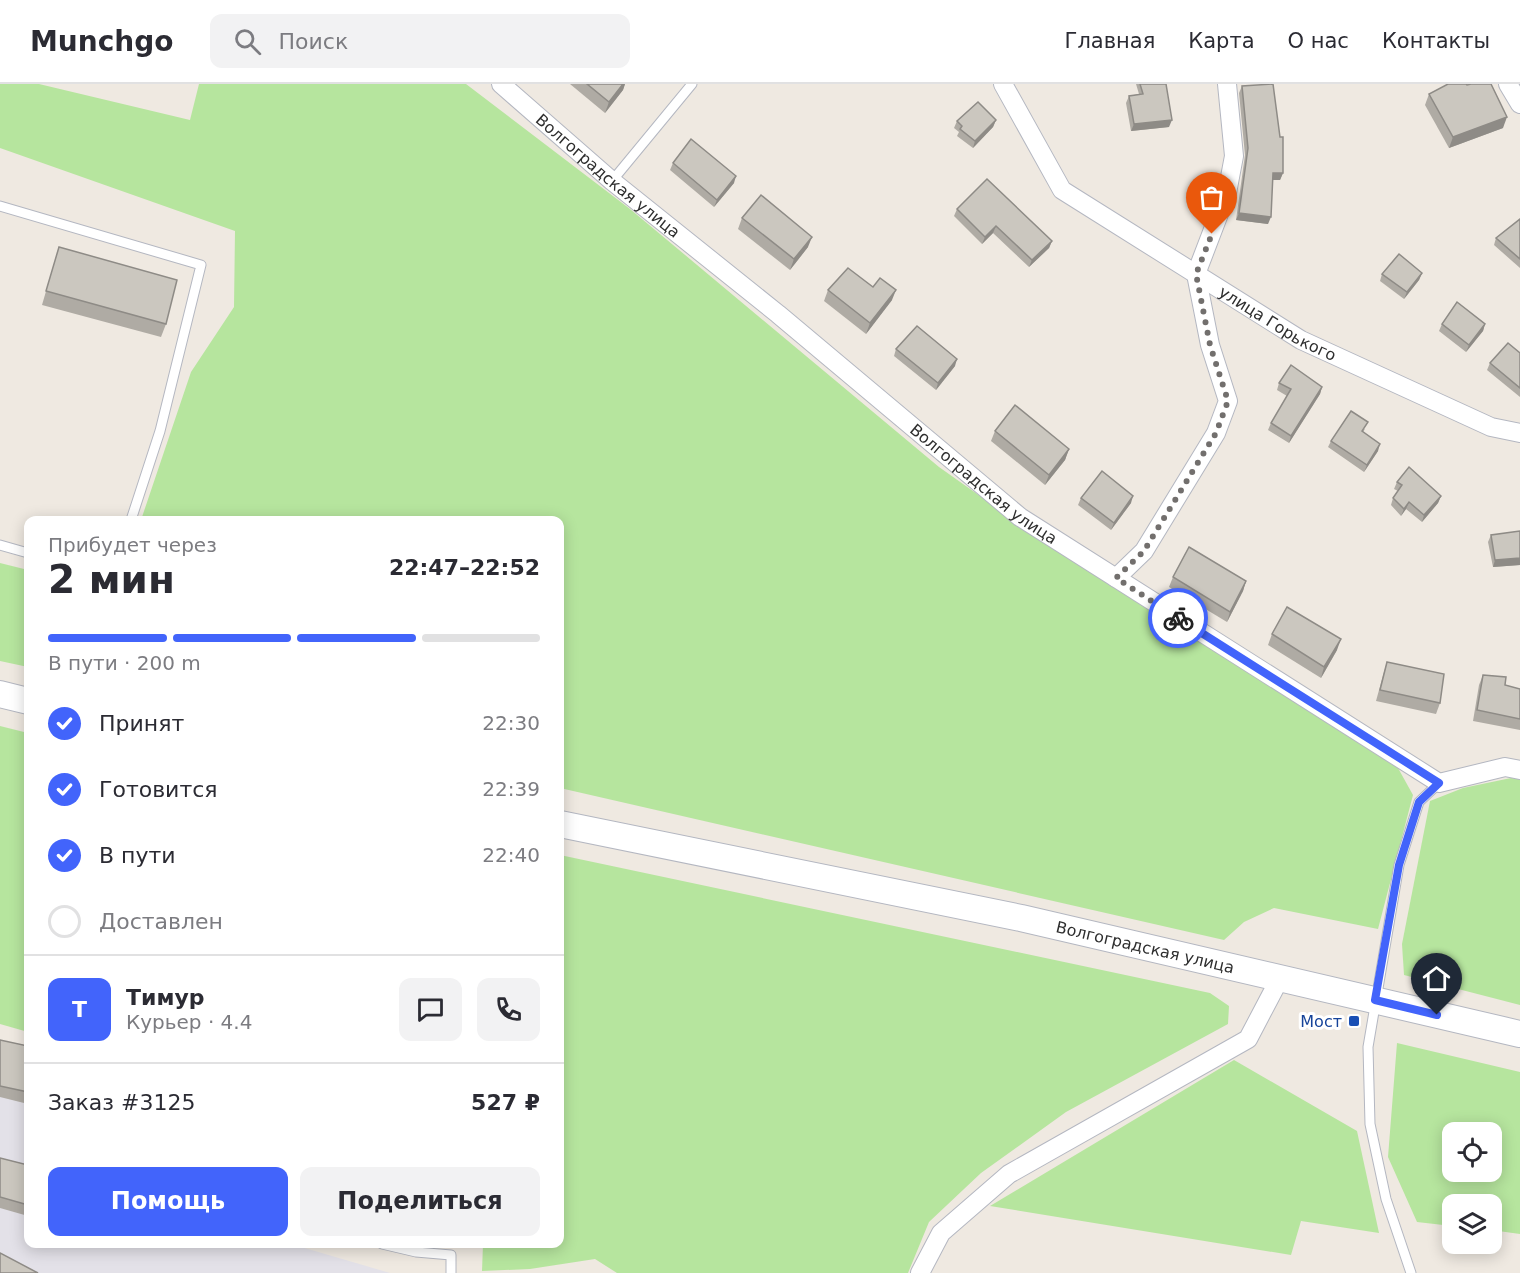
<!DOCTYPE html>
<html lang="ru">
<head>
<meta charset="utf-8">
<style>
	:root { --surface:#fff; --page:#f2f2f3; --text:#2b2b33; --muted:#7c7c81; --line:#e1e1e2; --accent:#4264fb }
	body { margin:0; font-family:"DejaVu Sans",sans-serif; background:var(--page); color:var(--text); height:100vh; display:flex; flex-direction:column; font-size:22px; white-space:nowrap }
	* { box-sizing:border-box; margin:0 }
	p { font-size:20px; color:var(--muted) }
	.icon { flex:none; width:33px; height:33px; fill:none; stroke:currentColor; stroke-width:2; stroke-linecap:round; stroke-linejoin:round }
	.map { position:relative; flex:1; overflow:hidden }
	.panel { position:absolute; left:24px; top:432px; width:540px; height:732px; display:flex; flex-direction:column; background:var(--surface); border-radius:12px; box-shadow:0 3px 15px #0003 }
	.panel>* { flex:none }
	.fabs { position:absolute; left:1442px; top:1038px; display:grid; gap:12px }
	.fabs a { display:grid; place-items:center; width:60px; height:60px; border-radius:12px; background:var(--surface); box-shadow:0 3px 15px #0003; font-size:30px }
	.pin { position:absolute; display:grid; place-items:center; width:51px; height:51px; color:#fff; margin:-62px -26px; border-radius:50% 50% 50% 0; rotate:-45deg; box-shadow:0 0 6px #0007 }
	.pin .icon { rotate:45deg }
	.courier { position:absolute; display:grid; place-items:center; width:60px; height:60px; margin:-30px; border:4px solid #4264fb; border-radius:50%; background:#fff; color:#222; box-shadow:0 2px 8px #0007 }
	.overview em { font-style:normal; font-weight:800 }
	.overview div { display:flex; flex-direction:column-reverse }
	.overview { display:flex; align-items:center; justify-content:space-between; height:102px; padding:0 24px }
	h1 { font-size:39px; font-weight:800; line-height:45px }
	.bar { display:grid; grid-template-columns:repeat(4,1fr); gap:9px 6px; align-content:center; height:72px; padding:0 24px }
	.bar i { height:8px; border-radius:4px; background:var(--line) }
	.bar .current { background:var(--accent) }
	.bar p { grid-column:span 4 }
	.line { display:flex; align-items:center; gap:15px; padding:0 24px; border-top:2px solid var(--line) }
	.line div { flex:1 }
	.round { display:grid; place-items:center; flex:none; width:63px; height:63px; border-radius:12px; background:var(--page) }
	ol { padding:0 24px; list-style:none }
	li { display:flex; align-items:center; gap:18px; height:66px }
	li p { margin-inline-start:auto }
	li .icon { padding:6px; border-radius:50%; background:var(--accent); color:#fff; stroke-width:4 }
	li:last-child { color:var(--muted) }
	li i { width:33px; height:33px; border:3px solid var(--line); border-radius:50% }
	.action { display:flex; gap:12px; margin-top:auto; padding:12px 24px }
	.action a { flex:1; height:69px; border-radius:12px; background:var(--accent); color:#fff; font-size:24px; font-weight:800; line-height:69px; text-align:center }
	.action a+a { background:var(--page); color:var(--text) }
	header { display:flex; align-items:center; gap:36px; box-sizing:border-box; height:84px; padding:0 30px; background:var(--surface); border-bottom:2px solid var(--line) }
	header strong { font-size:28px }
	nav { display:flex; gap:33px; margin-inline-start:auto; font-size:21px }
	.search { width:420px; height:54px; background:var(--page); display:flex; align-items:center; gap:15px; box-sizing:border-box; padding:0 21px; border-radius:12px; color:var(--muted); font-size:22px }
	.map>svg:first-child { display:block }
	.industrial { fill:#e3e1e8 }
	.green { fill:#b6e59e; fill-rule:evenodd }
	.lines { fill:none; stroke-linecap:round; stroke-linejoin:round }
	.lane-casing { stroke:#b4b7c1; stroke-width:11 }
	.street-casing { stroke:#b4b7c1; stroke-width:20 }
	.secondary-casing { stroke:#b4b7c1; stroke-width:28 }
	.lane { stroke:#fff; stroke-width:9 }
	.street { stroke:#fff; stroke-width:18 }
	.secondary { stroke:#fff; stroke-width:26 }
	.wall { fill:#afaba4 }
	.shaded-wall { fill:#8e8b86 }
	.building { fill:#cbc7bf; stroke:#8e8b86; stroke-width:1.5 }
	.done { stroke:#726f6d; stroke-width:6; stroke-dasharray:0 10.8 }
	.route { stroke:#4264fb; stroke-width:8 }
	.transit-dot { fill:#1a4fb4; stroke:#fff; stroke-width:2 }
	.labels { text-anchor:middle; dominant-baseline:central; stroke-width:6; stroke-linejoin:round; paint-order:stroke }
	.street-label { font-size:16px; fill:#2e2e2e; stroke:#fff }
	.transit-label { font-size:16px; fill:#164399; stroke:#fff; text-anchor:end }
</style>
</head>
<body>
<header>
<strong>Munchgo</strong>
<div class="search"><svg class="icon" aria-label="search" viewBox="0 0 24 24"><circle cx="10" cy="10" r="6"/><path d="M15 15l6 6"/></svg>Поиск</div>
<nav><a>Главная</a><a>Карта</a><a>О нас</a><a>Контакты</a></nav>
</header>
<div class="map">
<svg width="1520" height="1189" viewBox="0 0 1520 1189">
	<rect width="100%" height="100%" fill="#efe9e1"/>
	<path class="industrial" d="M0 962 28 969V1160H291L390 1189H0Z"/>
	<g class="green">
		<path d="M0 0H39L190 36 199 0H466L630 125 939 383 1062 470 1398 684 1413 711 1378 845 1274 824 1244 838 1224 856 560 704V436H141L191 288 234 223 235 147 0 64Z"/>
		<path d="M0 479 28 486V583L0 577Z"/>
		<path d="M0 642 28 649V948L0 940Z"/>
		<path d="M1511 694 1520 695V921L1404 891 1402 860 1430 717 1463 704Z"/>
		<path d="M560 771 1210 909 1229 922 1228 940 1066 1028 981 1089 929 1138 908 1189H617L595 1175 530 1185 482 1187 483 1160H560Z"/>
		<path d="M1397 959 1520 988V1150L1491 1146V1120H1452V1142L1417 1138 1388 1073ZM1452 1048H1491V1088H1452Z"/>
		<path d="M1234 976 1357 1047 1379 1149 1301 1137 1291 1171 990 1122Z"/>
	</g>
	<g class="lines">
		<g class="lane-casing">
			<g id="lane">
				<path d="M612 97 692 0"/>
				<path d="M0 122 201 181 160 347 131 436"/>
				<path d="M0 461 28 469"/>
				<path d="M382 1160 416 1168 451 1171V1189"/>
				<path d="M1411 1189 1386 1115 1370 1040 1368 963 1399 781 1419 718 1439 699"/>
			</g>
		</g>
		<g class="street-casing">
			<g id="street">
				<path id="s1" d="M501 0 612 97 778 230 1020 433 1439 699 1505 683 1520 686"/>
				<path id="s2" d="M1003 0 1062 106 1301 256 1491 343 1520 349"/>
				<path d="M1508 0 1520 20"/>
				<path d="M1116 494 1144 467 1216 349 1228 317 1210 261 1196 190 1227 109 1234 72 1227 0"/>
				<path d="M920 1189 941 1149 1009 1090 1248 955 1280 894"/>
			</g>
		</g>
		<g class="secondary-casing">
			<g id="secondary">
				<path d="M0 610 28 617"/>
				<path id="s3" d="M560 740 1021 834 1520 950"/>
			</g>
		</g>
		<use href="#lane" class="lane"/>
		<use href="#street" class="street"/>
		<use href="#secondary" class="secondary"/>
	</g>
	<g class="wall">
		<path d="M570 0H625L623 6 605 29Z"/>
		<path d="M1136 0H1166L1169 43 1131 47 1126 19 1129 12 1139 10Z"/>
		<path d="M1242 2 1283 89 1280 96H1272L1268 140 1236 136 1245 71 1239 9Z"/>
		<path d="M1429 10 1503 44 1449 64 1425 21Z"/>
		<path d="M996 36 993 43 973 64 957 52 959 48 954 44 957 37Z"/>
		<path d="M673 79 734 99 714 123 670 86Z"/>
		<path d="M957 125 1052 157 1049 164 1029 183 993 149 982 160 954 132Z"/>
		<path d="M742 134 808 163 790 186 738 145Z"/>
		<path d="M1520 135V184L1494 161 1496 154Z"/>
		<path d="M59 163 166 240 161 253 42 221Z"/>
		<path d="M1422 189 1419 196 1404 215 1380 197 1382 190Z"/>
		<path d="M873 203 892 216 866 250 824 217 828 206Z"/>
		<path d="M1442 240H1485L1483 247 1466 268 1439 247Z"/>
		<path d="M896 265 955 282 936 306 894 272Z"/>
		<path d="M1520 269V313L1487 286 1490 279Z"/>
		<path d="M1279 299 1322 303 1320 310 1289 359 1268 346 1271 339 1287 312 1277 306Z"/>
		<path d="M1365 345 1363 348 1378 367 1364 388 1328 363 1331 357Z"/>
		<path d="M995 347 1069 365 1065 376 1045 401 991 357Z"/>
		<path d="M1397 398 1441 412 1438 419 1422 438 1406 425 1401 432 1391 421 1393 414 1398 407 1394 405Z"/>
		<path d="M1081 414 1131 419 1111 446 1078 421Z"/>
		<path d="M1520 447V481L1493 483 1488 458 1491 451Z"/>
		<path d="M1173 493 1246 497 1243 507 1227 538 1169 503Z"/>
		<path d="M1272 550 1337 566 1321 594 1268 561Z"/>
		<path d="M1387 578 1440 619 1436 630 1376 617 1384 588Z"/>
		<path d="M1483 591 1505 601 1520 605V646L1473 637 1479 601Z"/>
		<path d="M0 956 28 962V1020L0 1013Z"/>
		<path d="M0 1074 28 1081V1132L0 1124Z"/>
	</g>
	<g class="shaded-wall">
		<path d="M623 0H625L623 6 605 29 609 18Z"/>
		<path d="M1507 33 1503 44 1449 64 1453 53Z"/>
		<path d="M996 36 993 43 973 64 975 57Z"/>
		<path d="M1172 36 1169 43 1131 47 1134 40Z"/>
		<path d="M1273 89H1283L1280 96H1270Z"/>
		<path d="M736 92 734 99 714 123 717 116Z"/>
		<path d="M1239 129 1271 133 1268 140 1236 136Z"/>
		<path d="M996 142 993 149 982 160 985 153Z"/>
		<path d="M812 153 808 163 790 186 794 175Z"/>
		<path d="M1052 157 1049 164 1029 183 1032 176Z"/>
		<path d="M1422 189 1419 196 1404 215 1407 208Z"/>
		<path d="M896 206 892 216 866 250 870 239Z"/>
		<path d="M1485 240 1483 247 1466 268 1469 261Z"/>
		<path d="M957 275 955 282 936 306 938 299Z"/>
		<path d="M1322 303 1320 310 1289 359 1291 352Z"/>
		<path d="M1380 360 1378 367 1364 388 1367 381Z"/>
		<path d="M1069 365 1065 376 1045 401 1049 391Z"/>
		<path d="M1133 412 1131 419 1111 446 1114 439Z"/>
		<path d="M1441 412 1438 419 1422 438 1424 431Z"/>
		<path d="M1409 418 1406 425 1401 432 1404 425Z"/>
		<path d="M1520 474V481L1493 483 1495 476Z"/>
		<path d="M1246 497 1243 507 1227 538 1230 528Z"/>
		<path d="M1341 555 1337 566 1321 594 1324 583Z"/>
	</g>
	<g class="building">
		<path d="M587 0H623L609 18Z"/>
		<path d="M1140 0H1166L1172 36 1134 40 1129 12 1143 10Z"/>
		<path d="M1273 0 1280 53H1283V89H1273L1271 133 1239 129 1248 64 1242 2Z"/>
		<path d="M1448 0H1466L1467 1 1471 0H1491L1507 33 1453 53 1429 10Z"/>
		<path d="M978 18 996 36 975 57 960 45 962 42 957 37Z"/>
		<path d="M691 55 736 92 717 116 673 79Z"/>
		<path d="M987 95 1052 157 1032 176 996 142 985 153 957 125Z"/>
		<path d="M761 111 812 153 794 175 742 134Z"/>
		<path d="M1520 135V175L1496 154Z"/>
		<path d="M59 163 177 196 166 240 46 207Z"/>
		<path d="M1399 170 1422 189 1407 208 1382 190Z"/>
		<path d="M848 184 873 203 880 194 896 206 870 239 828 206Z"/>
		<path d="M1457 218 1485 240 1469 261 1442 240Z"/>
		<path d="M917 242 957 275 938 299 896 265Z"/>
		<path d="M1508 259 1520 269V304L1490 279Z"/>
		<path d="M1291 281 1322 303 1291 352 1271 339 1291 305 1279 299Z"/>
		<path d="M1015 321 1069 365 1049 391 995 347Z"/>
		<path d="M1351 327 1368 338 1362 347 1380 360 1367 381 1331 357Z"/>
		<path d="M1409 383 1441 412 1424 431 1409 418 1404 425 1393 414 1402 401 1397 398Z"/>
		<path d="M1102 387 1133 412 1114 439 1081 414Z"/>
		<path d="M1520 447V474L1495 476 1491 451Z"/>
		<path d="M1189 463 1246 497 1230 528 1173 493Z"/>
		<path d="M1287 523 1341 555 1324 583 1272 550Z"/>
		<path d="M1387 578 1444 590 1440 619 1380 606Z"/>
		<path d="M1483 591 1506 593 1505 601 1520 605V635L1477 626Z"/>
		<path d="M0 956 28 962V1008L0 1002Z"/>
		<path d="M0 1074 28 1081V1121L0 1113Z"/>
		<path d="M0 1169 38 1189H0Z"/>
	</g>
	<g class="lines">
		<path class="done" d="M1178 534 1116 494 1144 467 1216 349 1228 317 1210 261 1196 190 1212 150"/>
		<path class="route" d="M1178 534 1439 699 1419 718 1399 781 1375 916 1437 931"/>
	</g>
	<rect class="transit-dot" x="1348" y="931" width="12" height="12" rx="3"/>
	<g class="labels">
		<g class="street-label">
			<text stroke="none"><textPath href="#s1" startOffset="141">Волгоградская улица</textPath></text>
			<text stroke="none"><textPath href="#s2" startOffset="375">улица Горького</textPath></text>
			<text stroke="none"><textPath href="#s1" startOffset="627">Волгоградская улица</textPath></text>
			<text stroke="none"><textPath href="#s3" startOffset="598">Волгоградская улица</textPath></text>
		</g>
		<g class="transit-label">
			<text x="1342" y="937">Мост</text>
		</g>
	</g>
</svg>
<div class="fabs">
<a><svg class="icon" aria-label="locate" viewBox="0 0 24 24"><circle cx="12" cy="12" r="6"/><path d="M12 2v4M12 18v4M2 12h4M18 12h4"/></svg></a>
<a><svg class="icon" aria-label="layers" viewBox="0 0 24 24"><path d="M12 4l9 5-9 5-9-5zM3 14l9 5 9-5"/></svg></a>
</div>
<div class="pin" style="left:1212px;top:150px;background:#ea580c"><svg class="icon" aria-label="bag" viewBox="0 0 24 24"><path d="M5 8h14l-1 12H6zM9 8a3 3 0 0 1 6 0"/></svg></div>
<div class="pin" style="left:1437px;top:931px;background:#1f2937"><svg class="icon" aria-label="home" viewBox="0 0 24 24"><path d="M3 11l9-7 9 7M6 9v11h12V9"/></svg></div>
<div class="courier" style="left:1178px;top:534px"><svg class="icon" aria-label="bike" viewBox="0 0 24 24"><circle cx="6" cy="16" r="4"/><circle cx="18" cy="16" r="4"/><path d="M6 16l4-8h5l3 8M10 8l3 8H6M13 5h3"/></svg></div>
<section class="panel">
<div class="overview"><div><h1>2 мин</h1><p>Прибудет через</p></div><em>22:47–22:52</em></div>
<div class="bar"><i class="current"></i><i class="current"></i><i class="current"></i><i></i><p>В пути · 200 m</p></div>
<ol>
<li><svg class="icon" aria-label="check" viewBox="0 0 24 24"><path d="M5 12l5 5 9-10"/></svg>Принят<p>22:30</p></li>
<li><svg class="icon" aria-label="check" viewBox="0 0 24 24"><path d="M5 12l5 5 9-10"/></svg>Готовится<p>22:39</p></li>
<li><svg class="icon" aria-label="check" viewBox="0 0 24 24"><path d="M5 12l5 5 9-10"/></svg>В пути<p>22:40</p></li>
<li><i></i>Доставлен</li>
</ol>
<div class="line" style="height:108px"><b class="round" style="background:var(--accent);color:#fff">Т</b><div><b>Тимур</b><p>Курьер · 4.4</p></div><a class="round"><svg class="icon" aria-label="chat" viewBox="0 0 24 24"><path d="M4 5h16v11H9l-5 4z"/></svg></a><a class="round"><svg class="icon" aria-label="phone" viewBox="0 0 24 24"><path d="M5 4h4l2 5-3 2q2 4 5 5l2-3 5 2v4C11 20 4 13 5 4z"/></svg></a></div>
<div class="line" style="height:78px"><div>Заказ #3125</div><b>527 ₽</b></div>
<div class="action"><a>Помощь</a><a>Поделиться</a></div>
</section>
</div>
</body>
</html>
